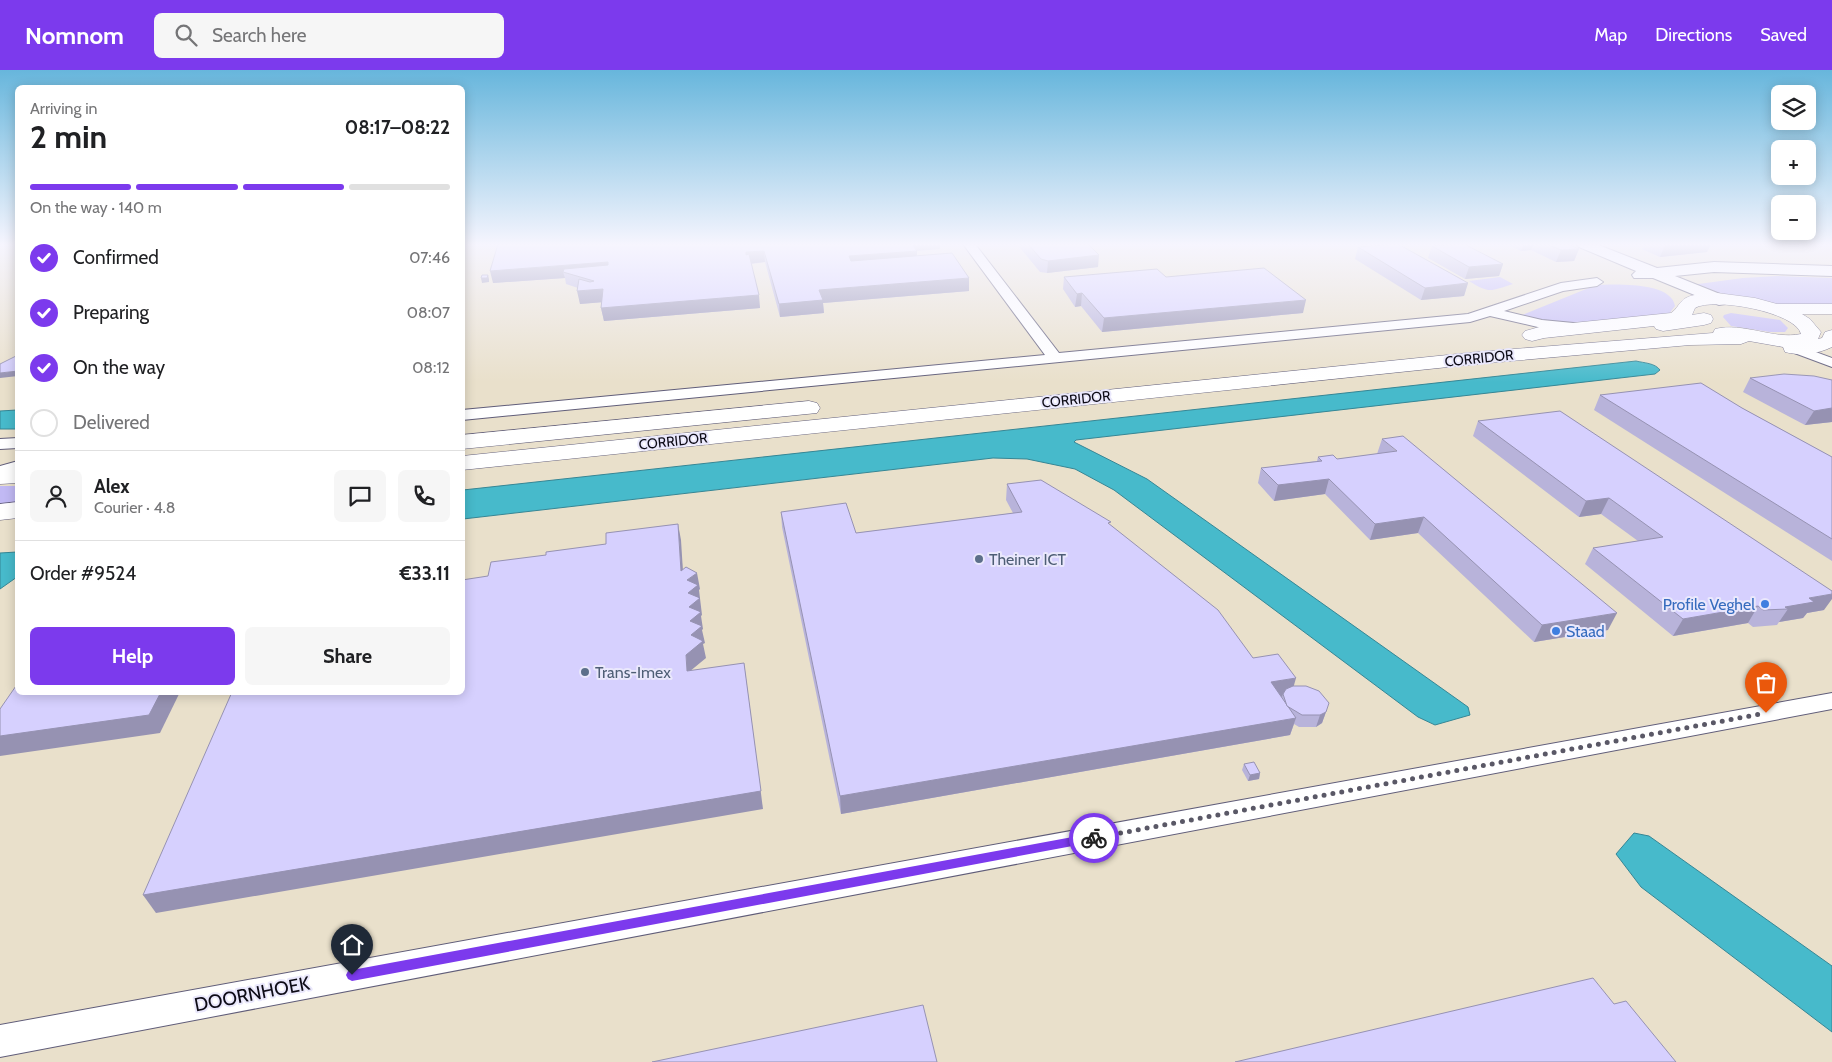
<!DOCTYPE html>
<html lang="en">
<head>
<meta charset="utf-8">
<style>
	:root { --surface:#fff; --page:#f6f6f6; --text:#202124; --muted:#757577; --line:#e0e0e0; --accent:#7c3aed }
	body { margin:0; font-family:Cabin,sans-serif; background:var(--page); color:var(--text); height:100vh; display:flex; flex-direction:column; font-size:19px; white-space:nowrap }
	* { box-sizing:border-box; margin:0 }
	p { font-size:16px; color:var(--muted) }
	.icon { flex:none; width:28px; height:28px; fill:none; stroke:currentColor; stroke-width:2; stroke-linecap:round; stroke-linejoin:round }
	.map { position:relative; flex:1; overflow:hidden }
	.sheet { position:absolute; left:15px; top:15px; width:450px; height:610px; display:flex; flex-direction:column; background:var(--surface); border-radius:8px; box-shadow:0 2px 12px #0003 }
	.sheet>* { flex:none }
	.buttons { position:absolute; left:1771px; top:15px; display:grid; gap:10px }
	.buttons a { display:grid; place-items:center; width:45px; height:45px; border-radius:8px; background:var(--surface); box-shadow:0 2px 12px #0003; font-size:25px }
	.pin { position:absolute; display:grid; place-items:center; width:42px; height:42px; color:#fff; margin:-51px -21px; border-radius:50% 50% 50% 0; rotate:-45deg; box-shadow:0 0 5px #0007 }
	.pin .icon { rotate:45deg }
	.courier { position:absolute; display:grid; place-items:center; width:50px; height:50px; margin:-25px; border:4px solid #7c3aed; border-radius:50%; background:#fff; color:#222; box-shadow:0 1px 6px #0007 }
	.headline em { font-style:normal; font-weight:700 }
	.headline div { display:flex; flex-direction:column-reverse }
	.headline { display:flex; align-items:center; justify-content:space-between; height:85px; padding:0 15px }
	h1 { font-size:32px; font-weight:700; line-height:38px }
	.bar { display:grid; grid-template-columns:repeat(4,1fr); gap:8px 5px; align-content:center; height:60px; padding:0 15px }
	.bar i { height:6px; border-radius:4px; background:var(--line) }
	.bar .current { background:var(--accent) }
	.bar p { grid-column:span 4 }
	.line { display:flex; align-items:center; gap:12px; padding:0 15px; border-top:1px solid var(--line) }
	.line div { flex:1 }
	.round { display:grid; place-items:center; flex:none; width:52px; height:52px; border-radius:8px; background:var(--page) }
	ol { padding:0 15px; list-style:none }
	li { display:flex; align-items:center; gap:15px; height:55px }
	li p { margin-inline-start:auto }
	li .icon { padding:5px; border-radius:50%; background:var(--accent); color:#fff; stroke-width:4 }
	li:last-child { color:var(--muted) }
	li i { width:28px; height:28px; border:2px solid var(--line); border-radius:50% }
	.button { display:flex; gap:10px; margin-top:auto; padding:10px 15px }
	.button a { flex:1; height:58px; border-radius:8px; background:var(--accent); color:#fff; font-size:20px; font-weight:700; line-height:58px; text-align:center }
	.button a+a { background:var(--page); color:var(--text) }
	header { display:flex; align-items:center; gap:30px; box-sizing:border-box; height:70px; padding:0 25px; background:var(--accent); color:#fff }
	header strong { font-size:24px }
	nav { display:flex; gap:28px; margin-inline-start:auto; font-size:18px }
	.search { width:350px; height:45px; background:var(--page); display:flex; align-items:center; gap:12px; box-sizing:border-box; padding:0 18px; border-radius:8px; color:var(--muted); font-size:19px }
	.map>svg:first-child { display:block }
	.industrial { fill:#e9e0cb }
	.green { fill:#c1b9f4 }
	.water { fill:#47bacb; stroke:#368695 }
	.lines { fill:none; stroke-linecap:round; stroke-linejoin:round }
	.minor-casing { stroke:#605d79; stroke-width:2 }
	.tertiary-casing { stroke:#605d79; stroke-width:2 }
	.secondary-casing { stroke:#605d79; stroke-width:1 }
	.minor { fill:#fff; fill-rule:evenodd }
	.tertiary { fill:#fff; fill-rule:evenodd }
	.secondary { fill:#fff; fill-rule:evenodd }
	.wall { fill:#b8b3da }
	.shaded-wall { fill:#9692b2 }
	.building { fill:#d6d0fe; stroke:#9692b2 }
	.route { fill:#7c3aed }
	.done { stroke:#5a5866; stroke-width:5; stroke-dasharray:0 9 }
	.service-dot { fill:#5c6f8a; stroke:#eae8fc; stroke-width:2 }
	.shop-dot { fill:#3f7fe0; stroke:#eae8fc; stroke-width:2 }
	.labels { text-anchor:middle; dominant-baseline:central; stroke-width:4; stroke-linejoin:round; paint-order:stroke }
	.far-street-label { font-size:14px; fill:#0d0b16; stroke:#eae8fc }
	.service-label { font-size:16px; fill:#4e5e75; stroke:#eae8fc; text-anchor:start }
	.shop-label { font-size:16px; fill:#366cbe; stroke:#eae8fc; text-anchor:end }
	.near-street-label { font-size:19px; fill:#0d0b16; stroke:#eae8fc }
</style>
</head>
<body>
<header>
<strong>Nomnom</strong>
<div class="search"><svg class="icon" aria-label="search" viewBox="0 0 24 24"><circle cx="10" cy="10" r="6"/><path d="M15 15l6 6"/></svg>Search here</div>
<nav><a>Map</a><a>Directions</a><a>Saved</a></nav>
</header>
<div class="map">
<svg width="1832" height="992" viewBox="0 0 1832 992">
	<rect width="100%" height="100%" fill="#eae8fc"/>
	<path class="industrial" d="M0 174H18V622H462L463 174H1832V992H0Z"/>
	<g class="green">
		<path d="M1777 206 1832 208V235L1792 236 1734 228 1691 215 1743 208Z"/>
		<path d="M1500 207 1513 214C1490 221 1490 224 1469 211Z"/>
		<path d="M1596 215C1616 214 1672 212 1675 236L1669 244C1620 249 1568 258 1520 246Z"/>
		<path d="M1731 243 1780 250 1788 258 1785 262H1770L1731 256 1723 247 1724 245Z"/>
		<path d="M0 416H17V434L0 435Z"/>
	</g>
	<g class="water">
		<path d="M1636 291C1644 293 1655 293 1660 300L1655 304 1076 370 1074 372 1147 409 1468 637 1470 645 1435 655 1418 647 1114 420 1075 399 1027 389 993 388 463 449V420Z"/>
		<path d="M17 340V359H0V341Z"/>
		<path d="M17 482V507L0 519V483Z"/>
		<path d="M1634 763 1649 766 1832 896V962L1641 817 1616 784Z"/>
	</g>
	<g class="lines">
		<g class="minor-casing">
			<g id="minor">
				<path d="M963 174H975L1059 283 1468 244 1561 213 1597 208 1603 212 1597 216 1563 221 1504 241 1542 250 1584 254 1586 257 1584 260 1579 261 1542 258 1490 246 1470 252 462 350V340L1045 285Z"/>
				<path d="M1794 274 1832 288V297L1789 281 1787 278 1789 275Z"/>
				<path d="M18 368V378L0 379V369Z"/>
				<path d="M18 391V402L0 406V396Z"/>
				<path d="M1832 623V639L0 987V955Z"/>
			</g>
		</g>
		<g class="tertiary-casing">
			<path id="tertiary" d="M1576 174H1596L1657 198 1714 192 1832 196V206L1714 202 1675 206 1725 226 1728 230 1725 234 1719 235 1653 208H1634L1632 205 1636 201 1579 177Z"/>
		</g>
		<g class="secondary-casing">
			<g id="secondary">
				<path d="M1717 223 1755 228 1777 234H1832V244H1802L1810 249 1821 262 1818 269 1822 268 1825 262 1832 260V277C1818 284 1800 286 1785 282L1783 277 1749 271 1741 274 1690 275 1477 294 462 400V386L1477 282 1713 263 1715 259C1744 252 1773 270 1801 264 1796 242 1713 227 1695 238L1692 245 1704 243 1711 245 1713 249 1711 253 1704 255 1663 261 1656 259 1654 256 1544 268 1532 271 1525 269 1522 265 1525 261 1543 256 1671 243C1676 240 1677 236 1682 231 1689 223 1707 224 1717 223Z"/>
				<path d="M809 331 817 333 820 338 817 343 462 379V365Z"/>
				<path d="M18 399V413L0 414V400Z"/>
				<path d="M18 432V448L0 450V434Z"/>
			</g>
		</g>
		<use href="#minor" class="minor"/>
		<use href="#tertiary" class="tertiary"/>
		<use href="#secondary" class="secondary"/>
	</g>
	<g class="wall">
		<path d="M498 174 940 179 917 181V186L969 221 823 233 824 243 780 247 765 192 751 194 760 238 604 251 601 238 602 232 580 234 578 218 566 214 565 208 493 213Z"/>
		<path d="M1017 174H1088L1098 197 1047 203 1040 202Z"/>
		<path d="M1507 174H1568L1579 179 1574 191 1556 192 1531 180 1521 181Z"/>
		<path d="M1639 174H1711L1707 182 1660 187 1642 179 1644 176Z"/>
		<path d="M1432 176 1503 194 1499 206 1465 209 1428 188Z"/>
		<path d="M1358 177 1468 213 1464 226 1421 230 1355 189Z"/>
		<path d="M1064 207H1166L1303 243 1102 262 1081 236 1075 237 1063 219Z"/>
		<path d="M1750 308 1832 310V352L1805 355 1743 322Z"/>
		<path d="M1600 325 1742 338 1832 387V491L1594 340Z"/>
		<path d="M1478 351 1824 540 1807 543 1803 548 1779 552 1777 555 1753 557 1748 553 1673 566 1585 494 1593 478 1638 471 1601 444 1579 447 1473 366Z"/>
		<path d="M1382 369 1608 560 1534 572 1418 463 1370 470 1325 424 1274 431 1258 413 1261 398 1317 391 1318 387 1337 389 1377 384Z"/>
		<path d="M1007 414 1110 455 1253 588 1294 616 1326 642 1322 653 1316 657H1299L1294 654 1290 665 841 744 782 457 781 442 856 463 1013 443 1006 430Z"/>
		<path d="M1244 694 1260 703 1259 709 1248 711 1242 700Z"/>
	</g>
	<g class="shaded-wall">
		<path d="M910 174H940V179L910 181Z"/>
		<path d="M1524 174H1534L1531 180 1521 181Z"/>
		<path d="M1676 174H1711L1707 182 1660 187 1665 175Z"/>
		<path d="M1579 179 1574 191 1556 192 1561 180Z"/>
		<path d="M764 181 765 192 747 194 746 182Z"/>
		<path d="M917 181V193L849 198V186Z"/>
		<path d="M1099 185 1098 197 1047 203 1048 191Z"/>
		<path d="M608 192 610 204 563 202 565 208 493 213 490 201Z"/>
		<path d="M1503 194 1499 206 1465 209 1469 197Z"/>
		<path d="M488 205 489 209V212L482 213 481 208Z"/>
		<path d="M969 208V221L823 233 824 243 780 247 779 234 819 220Z"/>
		<path d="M1468 213 1464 226 1421 230 1425 218Z"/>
		<path d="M603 219 605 232 580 234 577 221Z"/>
		<path d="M1082 223 1081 236 1075 237 1077 224Z"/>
		<path d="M759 225 760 238 604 251 601 238Z"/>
		<path d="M1306 230 1303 243 1102 262 1104 248Z"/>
		<path d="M18 301V306L0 308V303Z"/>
		<path d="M1832 338V352L1805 355 1814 341Z"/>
		<path d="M1329 409 1325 424 1274 431 1278 415Z"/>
		<path d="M1609 428 1601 444 1579 447 1586 431Z"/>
		<path d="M1424 447 1418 463 1370 470 1375 454Z"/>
		<path d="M678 454 681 470 684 517 681 501Z"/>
		<path d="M697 503 700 519 699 520 702 545 701 546 703 559 702 560 705 573 703 574 706 588 689 602 687 601 686 585 691 565 687 510Z"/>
		<path d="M1832 524V529L1824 540 1807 543 1803 548 1779 552 1788 539 1785 537 1809 528Z"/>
		<path d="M1758 536 1748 553 1673 566 1683 549Z"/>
		<path d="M1617 543 1608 560 1534 572 1542 555Z"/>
		<path d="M744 593 763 739 156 843 143 825Z"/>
		<path d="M1296 608 1291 626 1283 624 1282 627 1266 630 1271 612Z"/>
		<path d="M161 622H180L160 663 0 686V666Z"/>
		<path d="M1326 642 1322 653 1316 657 1320 645Z"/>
		<path d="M1296 648 1290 665 841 744 840 726Z"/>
		<path d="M1260 703 1259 709 1248 711 1250 705Z"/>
	</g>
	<g class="building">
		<path d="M498 174H912L917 181 849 186 851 191 952 183 969 208 819 220 823 230 779 234 764 181 746 182V185L749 184 759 225 601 238 603 219 577 221 579 209 590 212 594 211 563 202 564 199 608 195V192L490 201Z"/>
		<path d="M1028 174H1088L1099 185 1048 191 1041 189Z"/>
		<path d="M1398 174 1468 213 1425 218 1358 177Z"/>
		<path d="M1464 174 1503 194 1469 197 1432 176Z"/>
		<path d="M1547 174H1568L1579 179 1561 180Z"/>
		<path d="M1264 198 1306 230 1104 248 1082 223 1077 224 1064 207 1157 199 1166 207Z"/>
		<path d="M482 205H488L487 208H481Z"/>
		<path d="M18 285V301L0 303V294Z"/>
		<path d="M1784 304 1814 306 1832 310V338L1814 341 1750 308Z"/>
		<path d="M1701 313 1742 338 1832 387V469L1600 325Z"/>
		<path d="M1560 341 1832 521V524L1809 528 1814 532 1785 537 1788 539 1763 540 1758 536 1683 549 1593 478 1663 467 1609 428 1586 431 1478 351Z"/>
		<path d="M1403 366 1617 543 1542 555 1424 447 1375 454 1329 409 1278 415 1261 398 1322 391 1318 387 1333 385 1337 389 1397 381 1382 369Z"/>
		<path d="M1041 410 1111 452 1108 453 1218 540 1253 588 1278 584 1296 608 1271 612 1296 648 840 726 781 442 846 433 856 463 1022 442 1007 414Z"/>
		<path d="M678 454 681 501 686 497 697 503 687 510 698 515 688 523 700 528 689 537 701 542 690 551 702 556 691 565 703 571 686 585 687 601 744 593 761 721 143 825 232 622H462V510L488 506 491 492 546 485V482L606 474V463Z"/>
		<path d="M18 613V622H161L149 645 0 666V639Z"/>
		<path d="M1293 616H1306L1319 621 1329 633 1326 642 1320 645H1302L1287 636 1283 624 1286 619Z"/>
		<path d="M1254 692 1260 703 1250 705 1244 694Z"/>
		<path d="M1593 908 1614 934 1626 931 1676 992H1235Z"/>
		<path d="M923 935 937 992H652Z"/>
	</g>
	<linearGradient id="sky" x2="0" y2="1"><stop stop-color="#67b6dc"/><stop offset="0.56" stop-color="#f6f5fe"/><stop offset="1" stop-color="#f6f5fe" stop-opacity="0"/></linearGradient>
	<rect width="1832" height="312" fill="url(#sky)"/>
	<path class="route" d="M1094 763 1099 768 1094 772 352 911 348 909 346 905 348 901 352 900Z"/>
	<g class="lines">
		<path class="done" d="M1094 768 1766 643"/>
	</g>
	<g class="service-dot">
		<circle cx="979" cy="489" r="5"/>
		<circle cx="585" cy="602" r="5"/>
	</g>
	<g class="shop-dot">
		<circle cx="1765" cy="534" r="5"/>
		<circle cx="1556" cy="561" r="5"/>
	</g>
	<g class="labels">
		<g class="far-street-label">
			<text transform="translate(1479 288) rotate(-6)">CORRIDOR</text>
			<text transform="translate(1076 329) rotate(-6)">CORRIDOR</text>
			<text transform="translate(673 371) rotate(-6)">CORRIDOR</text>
		</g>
		<g class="service-label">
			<text x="989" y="489">Theiner ICT</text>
			<text x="595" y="602">Trans-Imex</text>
		</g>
		<g class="shop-label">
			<text x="1755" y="534">Profile Veghel</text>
			<text x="1566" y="561" text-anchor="start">Staad</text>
		</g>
		<g class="near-street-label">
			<text transform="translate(252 924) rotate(-11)">DOORNHOEK</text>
		</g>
	</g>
</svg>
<div class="buttons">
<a><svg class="icon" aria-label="layers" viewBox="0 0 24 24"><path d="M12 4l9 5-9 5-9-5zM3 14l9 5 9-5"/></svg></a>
<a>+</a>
<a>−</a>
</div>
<div class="pin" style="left:1766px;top:643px;background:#ea580c"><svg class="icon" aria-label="bag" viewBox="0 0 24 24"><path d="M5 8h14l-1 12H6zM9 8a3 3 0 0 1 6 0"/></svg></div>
<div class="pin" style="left:352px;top:905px;background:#1f2937"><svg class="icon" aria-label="home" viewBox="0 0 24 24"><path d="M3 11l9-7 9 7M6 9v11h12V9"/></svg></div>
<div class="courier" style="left:1094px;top:768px"><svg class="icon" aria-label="bike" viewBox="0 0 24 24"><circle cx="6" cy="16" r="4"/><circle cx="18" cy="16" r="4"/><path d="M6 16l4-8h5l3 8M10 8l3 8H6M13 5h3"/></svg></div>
<section class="sheet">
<div class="headline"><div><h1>2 min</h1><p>Arriving in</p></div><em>08:17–08:22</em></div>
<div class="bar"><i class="current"></i><i class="current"></i><i class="current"></i><i></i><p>On the way · 140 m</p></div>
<ol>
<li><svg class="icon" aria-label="check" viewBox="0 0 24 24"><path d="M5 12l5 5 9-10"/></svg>Confirmed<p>07:46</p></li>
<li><svg class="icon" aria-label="check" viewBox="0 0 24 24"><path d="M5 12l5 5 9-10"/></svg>Preparing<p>08:07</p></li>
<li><svg class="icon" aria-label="check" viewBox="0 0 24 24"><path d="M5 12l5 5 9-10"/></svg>On the way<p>08:12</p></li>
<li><i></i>Delivered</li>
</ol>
<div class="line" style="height:90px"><a class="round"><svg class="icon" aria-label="person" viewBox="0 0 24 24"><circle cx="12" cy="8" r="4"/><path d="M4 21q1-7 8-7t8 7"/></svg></a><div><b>Alex</b><p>Courier · 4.8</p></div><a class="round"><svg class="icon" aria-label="chat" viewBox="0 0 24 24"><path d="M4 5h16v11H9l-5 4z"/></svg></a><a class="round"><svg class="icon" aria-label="phone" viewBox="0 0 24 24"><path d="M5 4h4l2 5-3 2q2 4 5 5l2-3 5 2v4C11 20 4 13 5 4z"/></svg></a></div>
<div class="line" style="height:65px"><div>Order #9524</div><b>€33.11</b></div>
<div class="button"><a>Help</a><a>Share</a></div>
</section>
</div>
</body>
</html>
